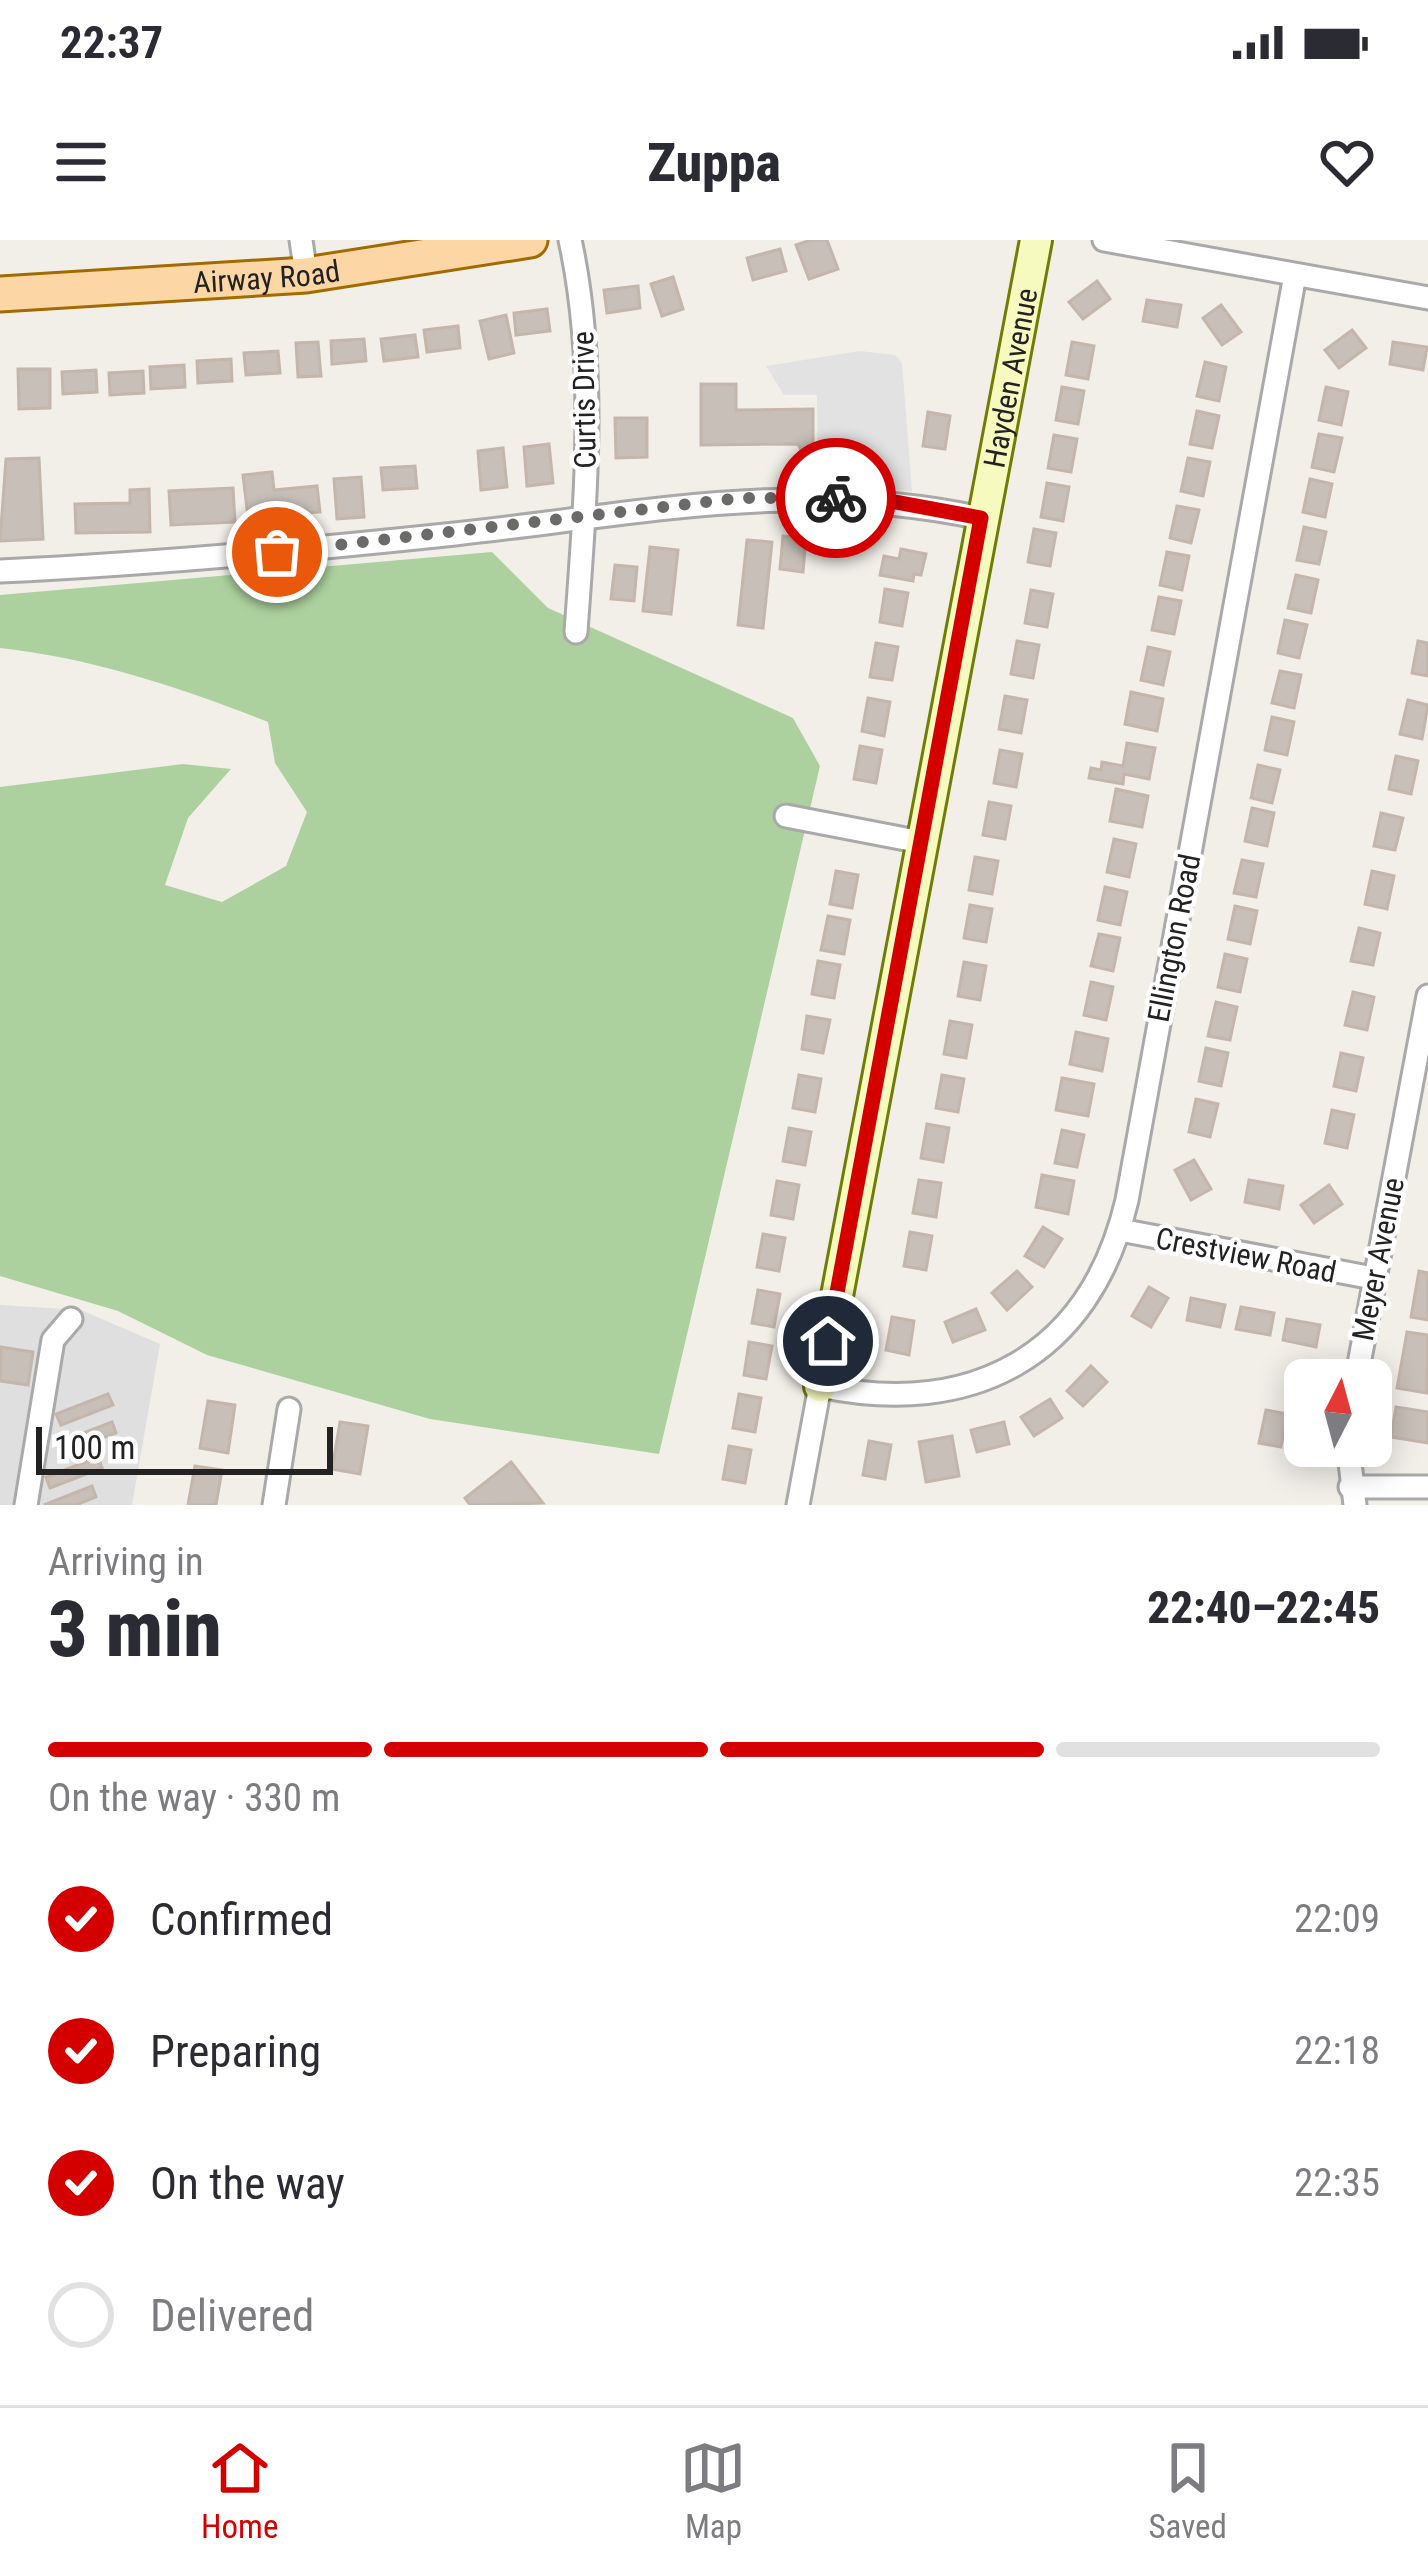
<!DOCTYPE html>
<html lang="en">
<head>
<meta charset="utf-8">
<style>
	:root { --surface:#fff; --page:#f2f2f3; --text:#2b2b33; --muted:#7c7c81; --line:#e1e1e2; --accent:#d40000 }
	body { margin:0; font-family:"Roboto Condensed",sans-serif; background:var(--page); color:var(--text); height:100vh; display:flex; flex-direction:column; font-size:45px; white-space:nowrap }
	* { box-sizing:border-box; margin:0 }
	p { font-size:39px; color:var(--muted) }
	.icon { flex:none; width:66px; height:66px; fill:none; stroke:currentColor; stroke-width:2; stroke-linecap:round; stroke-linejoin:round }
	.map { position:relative; height:1265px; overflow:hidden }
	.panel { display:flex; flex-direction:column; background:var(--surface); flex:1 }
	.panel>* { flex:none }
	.needle { width:78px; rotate:6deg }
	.fabs { position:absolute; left:1284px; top:1119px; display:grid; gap:24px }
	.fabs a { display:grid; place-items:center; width:108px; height:108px; border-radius:18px; background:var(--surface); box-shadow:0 6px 30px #0003; font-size:60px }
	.scale { position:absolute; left:36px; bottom:30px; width:297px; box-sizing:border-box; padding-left:12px; border:6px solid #222; border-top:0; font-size:33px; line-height:42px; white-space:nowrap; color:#222; -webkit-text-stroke:9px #fff; paint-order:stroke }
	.pin { position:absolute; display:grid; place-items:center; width:102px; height:102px; color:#fff; margin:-51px; border:6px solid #fff; border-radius:50%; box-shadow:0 3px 12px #0007 }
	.courier { position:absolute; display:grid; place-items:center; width:120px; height:120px; margin:-60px; border:9px solid #d40000; border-radius:50%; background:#fff; color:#222; box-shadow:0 3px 15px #0007 }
	.summary em { font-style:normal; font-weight:800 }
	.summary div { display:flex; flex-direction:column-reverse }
	.summary { display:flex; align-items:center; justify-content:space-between; height:204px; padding:0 48px }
	h1 { font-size:78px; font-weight:800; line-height:90px }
	.bar { display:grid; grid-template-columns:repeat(4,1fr); gap:18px 12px; align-content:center; height:144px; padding:0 48px }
	.bar i { height:15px; border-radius:9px; background:var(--line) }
	.bar .on { background:var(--accent) }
	.bar p { grid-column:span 4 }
	ol { padding:0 48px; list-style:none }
	li { display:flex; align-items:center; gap:36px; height:132px }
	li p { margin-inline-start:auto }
	li .icon { padding:12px; border-radius:50%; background:var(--accent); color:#fff; stroke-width:4 }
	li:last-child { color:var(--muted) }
	li i { width:66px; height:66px; border:6px solid var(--line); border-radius:50% }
	.status { display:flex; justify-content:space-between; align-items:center; height:84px; padding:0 60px; background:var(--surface); direction:ltr }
	.status svg { height:33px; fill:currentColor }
	header { display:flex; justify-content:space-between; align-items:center; height:156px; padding:0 48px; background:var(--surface); font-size:54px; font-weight:800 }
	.menu { display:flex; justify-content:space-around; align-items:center; height:168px; border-top:3px solid var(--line); background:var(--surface); font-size:33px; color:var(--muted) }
	.menu a { display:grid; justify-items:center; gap:6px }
	.menu .on { color:var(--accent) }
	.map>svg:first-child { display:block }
	.residential { fill:#e0dfdf }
	.forest { fill:#add19e }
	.parking { fill:#e2e2e2 }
	.building { fill:#c7bfb8; stroke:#c4b6ab; stroke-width:3 }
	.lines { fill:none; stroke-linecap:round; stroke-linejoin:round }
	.street-casing { stroke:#a9a9a9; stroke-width:27 }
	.secondary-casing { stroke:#707d05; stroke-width:36 }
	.primary-casing { stroke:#a06b00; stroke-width:39 }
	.street { stroke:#fff; stroke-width:21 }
	.secondary { stroke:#f7fabf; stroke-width:30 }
	.primary { stroke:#fcd6a4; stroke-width:33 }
	.done { stroke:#6b6a68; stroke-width:12; stroke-dasharray:0 21.6 }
	.route { stroke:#d40000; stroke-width:15 }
	.labels { text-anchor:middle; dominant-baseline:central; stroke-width:9; stroke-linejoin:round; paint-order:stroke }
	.street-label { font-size:30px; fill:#222; stroke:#fff }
</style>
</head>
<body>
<div class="status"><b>22:37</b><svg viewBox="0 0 49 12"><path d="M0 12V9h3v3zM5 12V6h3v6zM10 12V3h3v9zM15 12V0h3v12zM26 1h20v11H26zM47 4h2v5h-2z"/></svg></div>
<header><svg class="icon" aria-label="menu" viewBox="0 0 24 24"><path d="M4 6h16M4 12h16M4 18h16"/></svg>Zuppa<svg class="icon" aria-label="heart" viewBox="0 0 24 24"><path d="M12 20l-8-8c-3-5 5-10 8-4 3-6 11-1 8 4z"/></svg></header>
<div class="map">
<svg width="1428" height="1265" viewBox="0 0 1428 1265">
	<rect width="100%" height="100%" fill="#f2efe9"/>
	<path class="residential" d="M0 1065 81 1070 160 1104 132 1265H0Z"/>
	<path class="forest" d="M492 312 548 368 793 478 820 526 659 1214 430 1179 207 1115 118 1071 0 1036V547L183 524 231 529 188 578 165 645 222 662 286 626 307 572 275 523 268 482C182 448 92 418 0 408V355Z"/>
	<path class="parking" d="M860 111 895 115 902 123 912 251 818 244 817 155H784L766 126Z"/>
	<g class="building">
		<path d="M811 0H827L838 29 809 39 796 5Z"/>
		<path d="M780 9 786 31 753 40 747 18Z"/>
		<path d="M673 37 683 69 662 76 651 44Z"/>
		<path d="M1097 41 1110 59 1083 79 1069 62Z"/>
		<path d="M638 46 640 68 607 73 604 50Z"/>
		<path d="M1147 60 1181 65 1177 87 1143 81Z"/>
		<path d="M1221 65 1241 92 1222 105 1203 78Z"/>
		<path d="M547 69 550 91 516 95 514 73Z"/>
		<path d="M506 75 514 113 489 119 480 81Z"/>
		<path d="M458 86 460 108 427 112 424 90Z"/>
		<path d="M1352 90 1366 108 1339 128 1325 110Z"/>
		<path d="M415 95 418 117 384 121 381 99Z"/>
		<path d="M364 99 366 121 332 124 331 101Z"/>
		<path d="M318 102 321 136 298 137 296 103Z"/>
		<path d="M1072 102 1094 106 1088 139 1066 135Z"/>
		<path d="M1393 102 1427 107 1423 130 1390 124Z"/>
		<path d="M278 111 280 133 246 135 244 113Z"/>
		<path d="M231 119 232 141 198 143 197 121Z"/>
		<path d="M1205 122 1226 127 1219 161 1197 156Z"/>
		<path d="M184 125 185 147 151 149 150 127Z"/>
		<path d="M18 129H50V168L19 169Z"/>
		<path d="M96 130 97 152 63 154 62 132Z"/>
		<path d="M143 131 144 153 110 155 109 133Z"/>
		<path d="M701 144H736V170L813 169V222H807L798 204 701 205Z"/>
		<path d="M1062 147 1084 151 1078 184 1056 180Z"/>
		<path d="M1326 147 1348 152 1341 185 1319 180Z"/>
		<path d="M1197 171 1219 176 1212 208 1190 204Z"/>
		<path d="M928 172 950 176 945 209 923 206Z"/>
		<path d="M615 178H647V217L616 218Z"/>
		<path d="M1319 194 1342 198 1334 232 1312 227Z"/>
		<path d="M1054 195 1077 199 1071 232 1048 228Z"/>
		<path d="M549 204 553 243 527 246 524 207Z"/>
		<path d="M503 208 507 247 481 250 478 211Z"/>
		<path d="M39 218 43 299 0 301 6 219Z"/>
		<path d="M1188 218 1210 222 1203 256 1181 251Z"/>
		<path d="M415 226 417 248 383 250 381 228Z"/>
		<path d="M272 232 274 250 317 246 320 272 248 278 243 235Z"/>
		<path d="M361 237 364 277 337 279 334 239Z"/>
		<path d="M1310 239 1332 244 1325 277 1303 272Z"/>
		<path d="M1047 243 1069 247 1063 281 1041 277Z"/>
		<path d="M233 248 235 282 171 285 169 251Z"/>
		<path d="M149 249 150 292 76 293 75 264 130 263V250Z"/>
		<path d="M1177 266 1199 270 1191 303 1170 298Z"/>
		<path d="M1304 287 1326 292 1319 324 1297 320Z"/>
		<path d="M1034 289 1056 293 1050 326 1028 322Z"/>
		<path d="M783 296 806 298 803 332 780 329Z"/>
		<path d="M747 300 772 302 763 388 738 385Z"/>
		<path d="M650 307 678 310 671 374 643 371Z"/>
		<path d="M901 309 926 314 921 335 914 334 913 341 880 335 884 316 899 319Z"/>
		<path d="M1167 312 1189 316 1182 350 1160 345Z"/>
		<path d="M615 325 637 327 634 361 611 359Z"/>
		<path d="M1296 335 1318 340 1311 373 1288 368Z"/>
		<path d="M885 349 908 353 902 386 880 382Z"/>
		<path d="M1031 350 1053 354 1047 387 1025 383Z"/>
		<path d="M1159 357 1181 361 1174 394 1152 390Z"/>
		<path d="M1285 380 1307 385 1299 418 1278 413Z"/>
		<path d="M1017 401 1039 405 1033 438 1011 434Z"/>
		<path d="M1418 401 1428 403V436L1412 433Z"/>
		<path d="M876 403 898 407 892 440 870 437Z"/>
		<path d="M1148 407 1170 412 1163 445 1141 440Z"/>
		<path d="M1280 431 1301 435 1294 468 1272 463Z"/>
		<path d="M1131 452 1163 459 1157 491 1125 484Z"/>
		<path d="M1005 456 1027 460 1021 493 999 489Z"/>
		<path d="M868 458 890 462 884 496 862 491Z"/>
		<path d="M1408 460 1428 465 1422 499 1400 494Z"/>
		<path d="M1272 477 1294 482 1287 515 1265 510Z"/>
		<path d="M1127 503 1155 508 1149 539 1124 534 1123 544 1089 538 1091 528 1101 530 1102 522 1123 526Z"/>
		<path d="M860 506 882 510 876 543 854 539Z"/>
		<path d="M1000 510 1022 514 1016 547 994 543Z"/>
		<path d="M1396 516 1418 521 1411 554 1389 549Z"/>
		<path d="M1258 525 1280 530 1272 563 1251 558Z"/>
		<path d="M1116 549 1148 556 1142 587 1110 581Z"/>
		<path d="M989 562 1011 566 1005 599 983 595Z"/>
		<path d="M1252 568 1274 573 1267 606 1245 601Z"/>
		<path d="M1381 573 1403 578 1395 610 1374 606Z"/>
		<path d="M1114 599 1136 604 1129 637 1107 632Z"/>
		<path d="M975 617 998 621 992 654 969 650Z"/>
		<path d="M1242 620 1263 624 1256 657 1234 653Z"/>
		<path d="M836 631 858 635 852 668 830 664Z"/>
		<path d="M1372 631 1394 636 1387 669 1365 664Z"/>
		<path d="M1105 647 1127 652 1120 685 1098 680Z"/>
		<path d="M970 665 992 669 986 702 964 698Z"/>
		<path d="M1235 666 1257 671 1250 704 1228 699Z"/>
		<path d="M828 676 850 680 844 714 821 710Z"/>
		<path d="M1359 688 1380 693 1373 725 1351 721Z"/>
		<path d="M1099 694 1120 698 1113 731 1091 726Z"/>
		<path d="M1225 714 1247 719 1240 752 1218 747Z"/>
		<path d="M818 721 840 725 834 758 812 754Z"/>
		<path d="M964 722 986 726 980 760 958 756Z"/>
		<path d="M1091 742 1113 747 1106 780 1084 775Z"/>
		<path d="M1353 752 1374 757 1367 790 1345 785Z"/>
		<path d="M1216 762 1237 767 1230 800 1208 796Z"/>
		<path d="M807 776 830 780 823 813 802 809Z"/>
		<path d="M950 781 972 785 966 818 944 814Z"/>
		<path d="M1076 792 1108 799 1102 831 1070 824Z"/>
		<path d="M1206 808 1228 813 1221 846 1199 841Z"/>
		<path d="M1341 813 1363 818 1356 851 1334 846Z"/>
		<path d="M799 835 821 839 815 872 793 868Z"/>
		<path d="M942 835 964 839 958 872 936 868Z"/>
		<path d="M1062 838 1094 844 1088 876 1056 870Z"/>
		<path d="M1196 859 1218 864 1210 897 1189 892Z"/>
		<path d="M1332 870 1354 875 1347 908 1325 903Z"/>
		<path d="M927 884 949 888 943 922 921 918Z"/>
		<path d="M789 888 811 892 805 925 783 921Z"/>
		<path d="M1062 890 1084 895 1077 927 1055 923Z"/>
		<path d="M1194 920 1211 949 1191 960 1175 930Z"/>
		<path d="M1042 935 1074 941 1068 974 1036 967Z"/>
		<path d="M919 940 941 943 936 977 913 973Z"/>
		<path d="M1249 940 1283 946 1279 969 1245 962Z"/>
		<path d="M777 941 799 945 793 979 771 975Z"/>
		<path d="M1329 945 1342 964 1314 983 1301 965Z"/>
		<path d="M1043 987 1062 999 1044 1027 1025 1016Z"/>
		<path d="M910 992 932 996 926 1030 904 1026Z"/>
		<path d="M763 994 785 998 779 1031 757 1027Z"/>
		<path d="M1017 1031 1032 1047 1007 1070 992 1053Z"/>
		<path d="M1419 1031 1428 1033V1080L1411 1077Z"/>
		<path d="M1149 1047 1168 1058 1151 1087 1132 1076Z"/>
		<path d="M758 1050 780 1054 774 1087 752 1083Z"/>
		<path d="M1191 1058 1225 1065 1220 1087 1187 1080Z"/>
		<path d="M1241 1067 1274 1073 1270 1095 1236 1089Z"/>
		<path d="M976 1069 985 1090 953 1102 945 1082Z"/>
		<path d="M892 1077 914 1081 909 1115 886 1110Z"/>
		<path d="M1287 1079 1320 1085 1316 1107 1283 1100Z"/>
		<path d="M1407 1092 1428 1095 1427 1153 1397 1148Z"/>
		<path d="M749 1102 772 1106 766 1139 744 1135Z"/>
		<path d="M1 1107 33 1112 28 1145 0 1141Z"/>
		<path d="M1091 1126 1107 1142 1083 1166 1067 1151Z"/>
		<path d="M108 1154 113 1165 61 1185 56 1174Z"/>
		<path d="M739 1154 761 1158 755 1192 733 1188Z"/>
		<path d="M1050 1159 1062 1178 1034 1196 1021 1177Z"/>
		<path d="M208 1161 235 1165 228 1213 200 1208Z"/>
		<path d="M1396 1167 1428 1172V1203L1391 1197Z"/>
		<path d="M1266 1170 1287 1174 1281 1207 1259 1203Z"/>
		<path d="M112 1182 116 1193 64 1213 60 1202Z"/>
		<path d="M340 1182 368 1186 360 1234 332 1229Z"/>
		<path d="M1004 1182 1009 1204 977 1212 971 1190Z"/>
		<path d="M952 1196 959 1236 926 1242 919 1202Z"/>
		<path d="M869 1201 891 1205 885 1239 863 1235Z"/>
		<path d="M729 1206 751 1210 745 1243 723 1239Z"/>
		<path d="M98 1217 102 1228 50 1248 46 1237Z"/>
		<path d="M511 1222 543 1263 470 1265 465 1258Z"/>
		<path d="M195 1226 222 1230 216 1265H188Z"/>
		<path d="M92 1246 96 1257 76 1265H44Z"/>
	</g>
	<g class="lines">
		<g class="street-casing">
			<g id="street">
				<path d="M301 0 306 35"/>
				<path d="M570 0C598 128 585 263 576 392"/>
				<path d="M1104 0 1428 58"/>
				<path d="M0 331C152 324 304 310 455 294 639 274 796 238 981 278"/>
				<path d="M786 576 921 602"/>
				<path d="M1120 990 1373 1038"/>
				<path d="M1356 1140 1428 756"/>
				<path d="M1348 1206 1355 1265"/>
				<path d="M1350 1247H1428"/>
				<path d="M26 1265 53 1100 71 1079"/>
				<path d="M274 1265 289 1169"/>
				<path d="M798 1265 820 1146C972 1178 1090 1117 1127 960L1295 35"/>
			</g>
		</g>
		<g class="secondary-casing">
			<g id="secondary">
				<path id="s1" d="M820 1146 1036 0"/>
			</g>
		</g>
		<g class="primary-casing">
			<g id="primary">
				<path id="s2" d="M0 54 306 35 530 0"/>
			</g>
		</g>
		<use href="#street" class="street"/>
		<use href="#secondary" class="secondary"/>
		<use href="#primary" class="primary"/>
	</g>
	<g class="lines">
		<path class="done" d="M277 312 741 258H836"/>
		<path class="route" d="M828 1101 981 278 890 261 836 258"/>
	</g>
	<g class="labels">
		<g class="street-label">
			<text stroke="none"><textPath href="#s2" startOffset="267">Airway Road</textPath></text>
			<text stroke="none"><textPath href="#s1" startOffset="1026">Hayden Avenue</textPath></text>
			<text transform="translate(584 160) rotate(-91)">Curtis Drive</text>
			<text transform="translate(1174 698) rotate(-79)">Ellington Road</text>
			<text transform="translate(1246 1015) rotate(11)">Crestview Road</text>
			<text transform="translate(1378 1019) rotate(-79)">Meyer Avenue</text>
		</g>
	</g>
</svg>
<div class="fabs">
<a><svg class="needle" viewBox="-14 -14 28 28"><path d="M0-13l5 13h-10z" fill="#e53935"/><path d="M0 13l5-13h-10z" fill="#7c7c81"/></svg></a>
</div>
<div class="scale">100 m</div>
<div class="pin" style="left:277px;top:312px;background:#ea580c"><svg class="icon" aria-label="bag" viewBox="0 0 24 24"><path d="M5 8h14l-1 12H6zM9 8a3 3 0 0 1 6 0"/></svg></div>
<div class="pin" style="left:828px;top:1101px;background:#1f2937"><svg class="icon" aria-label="home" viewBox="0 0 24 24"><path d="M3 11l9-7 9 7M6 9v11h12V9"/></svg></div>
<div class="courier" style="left:836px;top:258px"><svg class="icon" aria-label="bike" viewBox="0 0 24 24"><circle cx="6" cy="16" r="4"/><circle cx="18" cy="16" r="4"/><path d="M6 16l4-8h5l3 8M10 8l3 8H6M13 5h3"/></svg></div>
</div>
<section class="panel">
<div class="summary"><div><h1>3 min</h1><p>Arriving in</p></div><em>22:40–22:45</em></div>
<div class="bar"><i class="on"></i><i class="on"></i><i class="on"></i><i></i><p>On the way · 330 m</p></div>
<ol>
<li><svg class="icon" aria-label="check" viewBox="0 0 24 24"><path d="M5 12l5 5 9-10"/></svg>Confirmed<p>22:09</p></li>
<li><svg class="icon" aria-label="check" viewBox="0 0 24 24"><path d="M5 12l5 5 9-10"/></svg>Preparing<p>22:18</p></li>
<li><svg class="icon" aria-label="check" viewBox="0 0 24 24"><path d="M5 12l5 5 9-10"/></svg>On the way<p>22:35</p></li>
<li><i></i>Delivered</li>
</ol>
</section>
<nav class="menu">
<a class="on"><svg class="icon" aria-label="home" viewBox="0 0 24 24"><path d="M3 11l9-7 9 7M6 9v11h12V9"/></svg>Home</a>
<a><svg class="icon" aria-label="map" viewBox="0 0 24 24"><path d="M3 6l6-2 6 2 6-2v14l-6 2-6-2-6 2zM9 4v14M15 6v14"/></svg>Map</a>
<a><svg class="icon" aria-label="saved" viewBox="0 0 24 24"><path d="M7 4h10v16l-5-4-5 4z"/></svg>Saved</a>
</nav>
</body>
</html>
